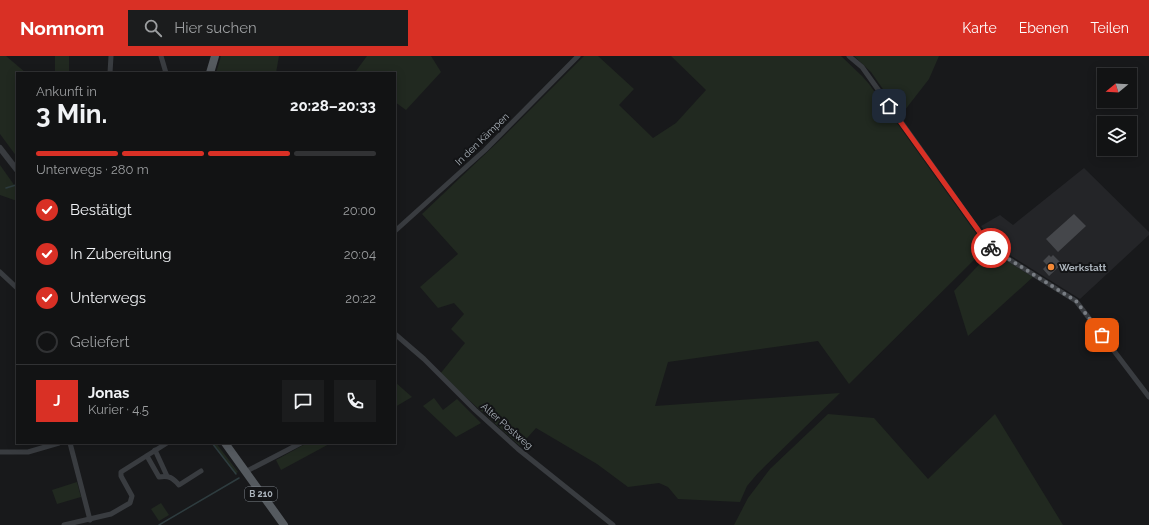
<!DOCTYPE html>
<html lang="de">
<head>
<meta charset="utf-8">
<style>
	:root { --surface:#121314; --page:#1b1c1d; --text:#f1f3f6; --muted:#9c9ea0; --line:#313234; --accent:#d93025 }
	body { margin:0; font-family:Raleway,sans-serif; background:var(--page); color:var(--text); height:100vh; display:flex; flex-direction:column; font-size:15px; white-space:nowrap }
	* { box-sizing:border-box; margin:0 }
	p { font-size:13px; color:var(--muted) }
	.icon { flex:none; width:22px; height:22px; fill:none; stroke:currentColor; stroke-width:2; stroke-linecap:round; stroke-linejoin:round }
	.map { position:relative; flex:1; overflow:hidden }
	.drawer { position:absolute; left:16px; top:16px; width:380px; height:372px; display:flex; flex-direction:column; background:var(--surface); border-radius:0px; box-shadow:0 2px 10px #0003,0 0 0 1px var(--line) }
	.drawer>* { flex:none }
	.needle { width:26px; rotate:252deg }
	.fabs { position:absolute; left:1097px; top:12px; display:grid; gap:8px }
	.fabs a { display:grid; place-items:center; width:40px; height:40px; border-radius:0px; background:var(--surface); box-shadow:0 2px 10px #0003,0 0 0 1px var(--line); font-size:20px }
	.pin { position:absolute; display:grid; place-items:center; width:34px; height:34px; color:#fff; margin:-17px; border-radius:8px; box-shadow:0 2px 6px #0006 }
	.courier { position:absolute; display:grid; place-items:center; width:40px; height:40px; margin:-20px; border:3px solid #d93025; border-radius:50%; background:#fff; color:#222; box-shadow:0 1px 5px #0007 }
	.head em { font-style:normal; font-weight:700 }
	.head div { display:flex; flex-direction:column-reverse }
	.head { display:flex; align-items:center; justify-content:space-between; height:68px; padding:0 20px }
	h1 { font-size:26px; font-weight:700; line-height:30px }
	.bar { display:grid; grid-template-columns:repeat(4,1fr); gap:6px 4px; align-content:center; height:48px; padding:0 20px }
	.bar i { height:5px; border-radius:3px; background:var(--line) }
	.bar .on { background:var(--accent) }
	.bar p { grid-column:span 4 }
	.line { display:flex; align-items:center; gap:10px; padding:0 20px; border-top:1px solid var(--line) }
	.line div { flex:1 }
	.round { display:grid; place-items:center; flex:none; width:42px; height:42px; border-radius:0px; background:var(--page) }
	ol { padding:0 20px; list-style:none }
	li { display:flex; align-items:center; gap:12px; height:44px }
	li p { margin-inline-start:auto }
	li .icon { padding:4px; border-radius:50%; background:var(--accent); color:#fff; stroke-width:4 }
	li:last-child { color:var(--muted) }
	li i { width:22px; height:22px; border:2px solid var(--line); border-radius:50% }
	header { display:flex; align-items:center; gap:24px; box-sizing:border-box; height:56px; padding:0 20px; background:var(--accent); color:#fff }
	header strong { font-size:19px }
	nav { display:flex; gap:22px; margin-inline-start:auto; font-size:14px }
	.search { width:280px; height:36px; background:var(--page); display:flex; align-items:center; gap:10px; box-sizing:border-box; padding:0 14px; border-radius:0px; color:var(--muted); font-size:15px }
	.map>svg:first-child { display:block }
	.built { fill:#242528 }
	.green { fill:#212920 }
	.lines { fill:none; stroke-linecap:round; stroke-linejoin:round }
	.stream { stroke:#2e3c3f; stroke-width:1.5 }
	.building { fill:#45474b }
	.minor { stroke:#393c40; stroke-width:5 }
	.tertiary { stroke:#393c40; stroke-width:6 }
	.primary { stroke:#555a5f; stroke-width:8 }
	.done { stroke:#787d83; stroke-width:4; stroke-dasharray:0 7.2 }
	.route { stroke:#d93025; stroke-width:5 }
	.poi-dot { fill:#f58936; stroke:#131416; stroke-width:1.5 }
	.labels { text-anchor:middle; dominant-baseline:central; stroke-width:4; stroke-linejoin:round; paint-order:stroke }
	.shield { fill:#131416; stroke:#7d838a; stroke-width:1 }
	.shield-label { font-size:9px; font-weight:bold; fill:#abb3bb }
	.street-label { font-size:10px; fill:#abb3bb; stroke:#131416 }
	.poi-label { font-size:10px; font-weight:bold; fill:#abb3bb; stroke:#131416; text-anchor:start }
</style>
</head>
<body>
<header>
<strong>Nomnom</strong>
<div class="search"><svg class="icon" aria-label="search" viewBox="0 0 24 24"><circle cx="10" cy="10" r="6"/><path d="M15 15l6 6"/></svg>Hier suchen</div>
<nav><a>Karte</a><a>Ebenen</a><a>Teilen</a></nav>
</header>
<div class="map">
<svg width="1149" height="469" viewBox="0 0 1149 469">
	<rect width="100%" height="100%" fill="#18191b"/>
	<path class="built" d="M1084 112 1149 176V179L1080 243 997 191 981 170 1000 159 1013 169Z"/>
	<g class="green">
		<path d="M0 0H6L26 17H17V101L0 78Z"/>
		<rect x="55" y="0" width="14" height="17"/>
		<path d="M221 0H279L276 17H216Z"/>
		<path d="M367 0H431L441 16 406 54 395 46V17H358L356 15Z"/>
		<path d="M584 0H598L634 33 619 49 653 82 676 67 706 34 671 0H841L862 20 869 28 985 190V193L849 328 818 285 668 306 655 350 840 337 758 417 747 430 740 446 678 443 668 431 659 427 628 431 597 408 536 372 520 390 440 318 465 287 451 273 464 258 454 247 438 252 420 231 458 198 422 158 499 85Z"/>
		<path d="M854 0H939L929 23 901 59 871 16Z"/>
		<path d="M0 109 17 133V145L0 139Z"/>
		<path d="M990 197H994L1033 221 968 280 954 235Z"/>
		<path d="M395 326 412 341 395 351Z"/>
		<path d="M434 342 443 354 457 343 481 367 456 381 423 350Z"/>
		<path d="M828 358 874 362 928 423 995 358 1063 469H734L748 442 770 413Z"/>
		<path d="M212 387H216L238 416 235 418Z"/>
		<path d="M307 387H331L281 414 276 404Z"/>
		<path d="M77 426 81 441 57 448 52 434Z"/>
		<path d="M161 447 169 459 159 465 151 453Z"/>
	</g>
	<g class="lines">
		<g class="stream">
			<path d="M6 132 16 129 17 130"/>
			<path d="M212 387 236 418"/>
			<path d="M159 469 239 422"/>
		</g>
	</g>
	<g class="building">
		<path d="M1074 158 1086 170 1058 196 1046 183Z"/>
		<path d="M1049 199 1051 201 1053 199 1062 208 1049 220 1043 213 1047 209 1043 205Z"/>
	</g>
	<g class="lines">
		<g class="minor">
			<path d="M161 0 166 17"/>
			<path d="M849 0 862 11 991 192 1076 245 1149 341"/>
			<path d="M110 17 111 0"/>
			<path d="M395 175 485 94 578 0"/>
			<path d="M0 216 17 232"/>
			<path d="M395 278 424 303 475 354 518 393 613 469"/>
			<path d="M70 387 90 464"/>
			<path d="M155 394 167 420"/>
			<path d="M0 396H28L59 387"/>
			<path d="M147 400 159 421C169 419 173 422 179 429L201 415"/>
			<path d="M245 416 301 387"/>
			<path d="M64 469 111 458 130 447 132 440 121 420V416L167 387"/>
		</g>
		<path class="tertiary" d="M0 92 17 114"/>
		<g class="primary">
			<path d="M210 17 215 0"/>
			<path d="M225 387 284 469"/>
		</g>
	</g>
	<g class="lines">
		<path class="done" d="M991 192 1076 245 1102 279"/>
		<path class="route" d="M889 50 991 192"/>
	</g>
	<circle class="poi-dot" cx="1051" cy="211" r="4"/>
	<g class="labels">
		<rect class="shield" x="245" y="431" width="32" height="14" rx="3"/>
		<g class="shield-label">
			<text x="261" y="438">B 210</text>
		</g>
		<g class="street-label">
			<text transform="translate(482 83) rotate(-44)">In den Kämpen</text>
			<text transform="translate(507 370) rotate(41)">Alter Postweg</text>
		</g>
		<g class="poi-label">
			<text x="1059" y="211">Werkstatt</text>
		</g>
	</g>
</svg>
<div class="fabs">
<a><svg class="needle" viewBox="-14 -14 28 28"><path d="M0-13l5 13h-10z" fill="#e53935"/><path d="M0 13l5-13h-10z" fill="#9c9ea0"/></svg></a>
<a><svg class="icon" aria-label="layers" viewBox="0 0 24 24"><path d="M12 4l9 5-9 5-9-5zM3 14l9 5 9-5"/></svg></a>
</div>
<div class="pin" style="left:1102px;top:279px;background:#ea580c"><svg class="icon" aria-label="bag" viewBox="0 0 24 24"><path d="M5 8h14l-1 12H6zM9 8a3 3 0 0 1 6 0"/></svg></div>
<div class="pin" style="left:889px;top:50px;background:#1f2937"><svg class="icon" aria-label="home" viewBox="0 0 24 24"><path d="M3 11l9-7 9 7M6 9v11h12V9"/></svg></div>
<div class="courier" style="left:991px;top:192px"><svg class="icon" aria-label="bike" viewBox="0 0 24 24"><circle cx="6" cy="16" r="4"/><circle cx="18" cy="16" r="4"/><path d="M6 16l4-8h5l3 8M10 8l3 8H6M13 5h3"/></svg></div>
<section class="drawer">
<div class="head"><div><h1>3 Min.</h1><p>Ankunft in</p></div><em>20:28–20:33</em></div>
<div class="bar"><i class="on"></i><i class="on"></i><i class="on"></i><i></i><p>Unterwegs · 280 m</p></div>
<ol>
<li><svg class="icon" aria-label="check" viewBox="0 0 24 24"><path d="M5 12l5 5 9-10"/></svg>Bestätigt<p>20:00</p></li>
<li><svg class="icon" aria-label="check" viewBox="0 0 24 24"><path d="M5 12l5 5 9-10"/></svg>In Zubereitung<p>20:04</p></li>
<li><svg class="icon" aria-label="check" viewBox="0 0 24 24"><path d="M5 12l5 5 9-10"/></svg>Unterwegs<p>20:22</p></li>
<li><i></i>Geliefert</li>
</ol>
<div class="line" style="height:72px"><b class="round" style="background:var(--accent);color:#fff">J</b><div><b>Jonas</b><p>Kurier · 4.5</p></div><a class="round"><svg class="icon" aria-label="chat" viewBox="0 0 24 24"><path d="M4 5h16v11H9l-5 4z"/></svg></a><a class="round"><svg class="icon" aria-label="phone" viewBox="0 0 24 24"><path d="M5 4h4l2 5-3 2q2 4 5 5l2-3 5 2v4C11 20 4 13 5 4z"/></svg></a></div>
</section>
</div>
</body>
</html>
